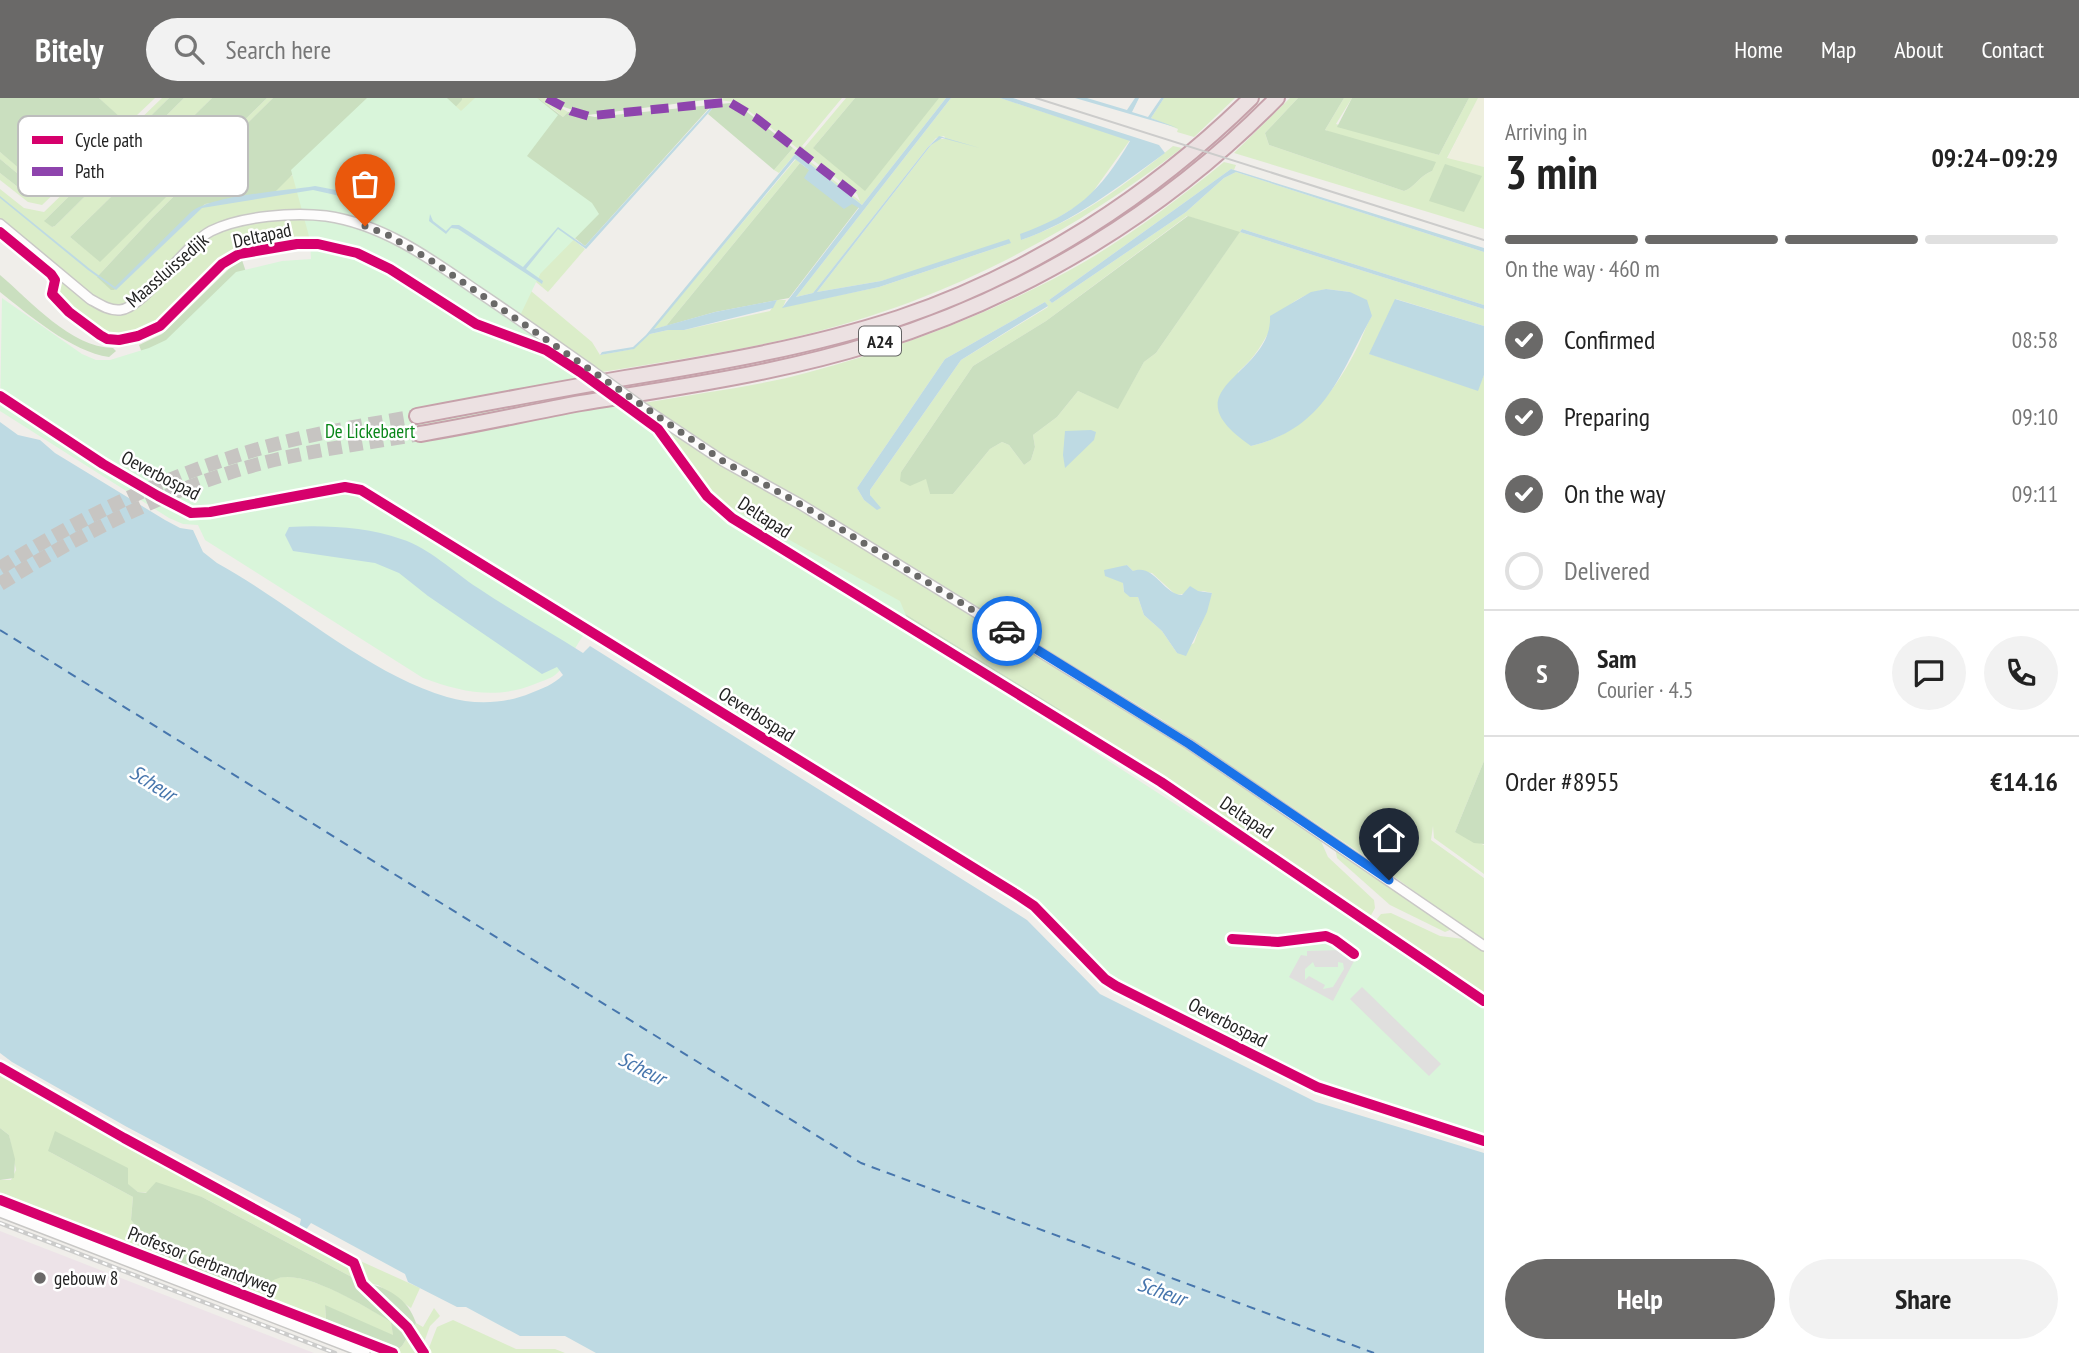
<!DOCTYPE html>
<html lang="en">
<head>
<meta charset="utf-8">
<style>
	:root { --surface:#fff; --page:#f2f2f2; --text:#222; --muted:#767676; --line:#e0e0e0; --accent:#6a6968 }
	body { margin:0; font-family:"PT Sans Narrow",sans-serif; background:var(--page); color:var(--text); height:100vh; display:flex; flex-direction:column; font-size:26px; white-space:nowrap }
	* { box-sizing:border-box; margin:0 }
	p { font-size:23px; color:var(--muted) }
	.icon { flex:none; width:38px; height:38px; fill:none; stroke:currentColor; stroke-width:2; stroke-linecap:round; stroke-linejoin:round }
	.map { position:relative; flex:1; overflow:hidden }
	.side { display:flex; flex-direction:column; background:var(--surface); width:595px }
	.side>* { flex:none }
	.pin { position:absolute; display:grid; place-items:center; width:60px; height:60px; color:#fff; margin:-72px -30px; border-radius:50% 50% 50% 0; rotate:-45deg; box-shadow:0 0 7px #0007 }
	.pin .icon { rotate:45deg }
	.courier { position:absolute; display:grid; place-items:center; width:70px; height:70px; margin:-35px; border:5px solid #1a73e8; border-radius:50%; background:#fff; color:#222; box-shadow:0 2px 9px #0007 }
	.overview em { font-style:normal; font-weight:700 }
	.overview div { display:flex; flex-direction:column-reverse }
	.overview { display:flex; align-items:center; justify-content:space-between; height:119px; padding:0 21px }
	h1 { font-size:46px; font-weight:700; line-height:52px }
	.bar { display:grid; grid-template-columns:repeat(4,1fr); gap:10px 7px; align-content:center; height:84px; padding:0 21px }
	.bar i { height:9px; border-radius:5px; background:var(--line) }
	.bar .active { background:var(--accent) }
	.bar p { grid-column:span 4 }
	.line { display:flex; align-items:center; gap:18px; padding:0 21px; border-top:2px solid var(--line) }
	.line div { flex:1 }
	.round { display:grid; place-items:center; flex:none; width:74px; height:74px; border-radius:37px; background:var(--page) }
	ol { padding:0 21px; list-style:none }
	li { display:flex; align-items:center; gap:21px; height:77px }
	li p { margin-inline-start:auto }
	li .icon { padding:7px; border-radius:50%; background:var(--accent); color:#fff; stroke-width:4 }
	li:last-child { color:var(--muted) }
	li i { width:38px; height:38px; border:4px solid var(--line); border-radius:50% }
	.button { display:flex; gap:14px; margin-top:auto; padding:14px 21px }
	.button a { flex:1; height:80px; border-radius:42px; background:var(--accent); color:#fff; font-size:28px; font-weight:700; line-height:80px; text-align:center }
	.button a+a { background:var(--page); color:var(--text) }
	header { display:flex; align-items:center; gap:42px; box-sizing:border-box; height:98px; padding:0 35px; background:var(--accent); color:#fff }
	header strong { font-size:33px }
	nav { display:flex; gap:38px; margin-inline-start:auto; font-size:24px }
	.search { width:490px; height:63px; background:var(--page); display:flex; align-items:center; gap:18px; box-sizing:border-box; padding:0 24px; border-radius:38px; color:var(--muted); font-size:26px }
	main { display:flex; flex:1; min-height:0 }
	.map>svg:first-child { display:block }
	.industrial { fill:#ede3e8 }
	.farmland { fill:#eeefde }
	.grass { fill:#dbedc9; fill-rule:evenodd }
	.forest { fill:#cadfbf }
	.park { fill:#d9f5da }
	.parking { fill:#e0dfde; fill-rule:evenodd }
	.water { fill:#bedae3 }
	.lines { fill:none; stroke-linecap:round; stroke-linejoin:round }
	.ferry { stroke:#4776ad; stroke-width:2; stroke-dasharray:9 7; stroke-linecap:butt }
	.highway-tunnel { stroke:#c7c5c2; stroke-width:14; stroke-dasharray:14 7; stroke-linecap:butt }
	.minor-casing { stroke:#c9c8c6; stroke-width:12 }
	.highway-casing { stroke:#c6a1aa; stroke-width:18 }
	.minor { stroke:#fdfcfc; stroke-width:9 }
	.highway { stroke:#ece1e2; stroke-width:14 }
	.tram { stroke:#cccccb; stroke-width:2 }
	.rail-casing { stroke:#cccccb; stroke-width:4.5 }
	.rail { stroke:#fff; stroke-width:2; stroke-dasharray:5; stroke-linecap:butt }
	.minor-bridge-casing { stroke:#c9c8c6; stroke-width:12; stroke-linecap:butt }
	.minor-bridge { stroke:#fdfcfc; stroke-width:9 }
	.quiet { stroke:#8e44ad; stroke-width:9; stroke-dasharray:18 9; stroke-linecap:butt }
	.cycleway-casing { stroke:#fff; stroke-width:15 }
	.cycleway { stroke:#d6006c; stroke-width:10 }
	.done { stroke:#6a6968; stroke-width:7; stroke-dasharray:0 12.6 }
	.route { stroke:#1a73e8; stroke-width:9 }
	.poi-dot { fill:#6a6968; stroke:#fff; stroke-width:2.5 }
	.labels { text-anchor:middle; dominant-baseline:central; stroke-width:5; stroke-linejoin:round; paint-order:stroke }
	.shield { fill:#fff; stroke:#646464; stroke-width:2 }
	.shield-label { font-size:18px; font-weight:bold; fill:#222 }
	.street-label { font-size:19px; fill:#222; stroke:#fff }
	.park-label { font-size:19px; fill:#098619; stroke:#fff }
	.poi-label { font-size:19px; fill:#222; stroke:#fff; text-anchor:start }
	.water-label { font-size:21px; font-style:italic; fill:#4776ad; stroke:#fff }
	.key { fill:#fff; stroke:#bdbdbd; stroke-width:2 }
	.key-label { font-size:19px; fill:#222 }
</style>
</head>
<body>
<header>
<strong>Bitely</strong>
<div class="search"><svg class="icon" aria-label="search" viewBox="0 0 24 24"><circle cx="10" cy="10" r="6"/><path d="M15 15l6 6"/></svg>Search here</div>
<nav><a>Home</a><a>Map</a><a>About</a><a>Contact</a></nav>
</header>
<main>
<div class="map">
<svg width="1484" height="1255" viewBox="0 0 1484 1255">
	<rect width="100%" height="100%" fill="#f0eeea"/>
	<path class="industrial" d="M0 1133 23 1142 314 1255H0Z"/>
	<path class="farmland" d="M1478 0H1484V69L1447 61Z"/>
	<g class="grass">
		<path d="M99 0H155L42 107 28 104 0 82V75L28 97 41 95 0 61V54L47 93 51 92 121 21Z"/>
		<path d="M162 0H169L45 122 52 129 55 128 184 0H212L70 139 100 163 267 0H273L152 120 97 179H129L205 106 237 102 462 2V0H545L568 14 563 19 551 9 300 113 201 135 132 203C124 207 118 208 110 206 86 200 22 140 0 121V91L24 110 44 114Z"/>
		<path d="M723 0H842L802 48 804 50 846 0H855L813 50 939 0H946L862 107 796 55 779 75 774 72 793 50 860 103 857 96 749 13 734 4 719 2Z"/>
		<path d="M951 0H1000L1130 42 1087 102 1021 142C1077 123 1128 85 1173 48L1182 50C1065 140 940 205 795 239 732 254 666 263 602 274L503 204 513 178 592 244 600 257 633 251 650 236 668 232H684L770 213 777 202H786L783 209 879 189 1011 145 881 183 817 194 931 47 939 41H946L944 38 936 40 928 49 813 195 796 199Z"/>
		<path d="M1164 0H1235L1194 39 1177 34 1178 31 1151 20Z"/>
		<path d="M1290 0H1298L1265 35 1269 47 1404 93C1414 90 1420 77 1432 73L1325 32 1344 0H1352L1336 26 1439 57 1469 0H1478L1447 60 1484 69V131L1234 55Z"/>
		<path d="M796 61 800 65 666 228 653 231Z"/>
		<path d="M1224 64 1236 67 1234 72 1231 71 1049 202 1052 205 1186 114 1224 80 1236 74 1484 154V207L1242 131 1240 134 1484 211V228L1396 201 1370 256 1477 292 1484 277V663L1455 734 1484 747V776L1434 740 1433 728 1431 742 1484 780V844L1381 769 1158 619 813 410 731 363 644 305C698 295 754 289 806 275 903 249 999 213 1086 163 1135 134 1180 100 1224 64ZM1187 118 1239 135 1156 255 1144 264 1118 310 1078 293 1057 319 1033 337 1035 349 1031 362 1024 367 1009 347 1002 344 990 351 953 396H930L927 381 901 374 973 268 1046 223ZM1326 191 1350 194 1372 218C1366 227 1363 238 1358 248 1335 294 1304 336 1251 348L1238 274C1277 242 1266 204 1326 191ZM1045 204 1048 209 961 262 870 392V397L877 411 864 402 857 390 945 261ZM1127 467 1133 473 1152 475 1176 497 1203 493 1212 495 1194 545 1177 555 1162 533 1144 517 1138 499 1124 494 1123 485 1117 471Z"/>
		<path d="M307 120 316 144C289 143 251 145 227 160 204 175 186 200 166 220 125 259 83 232 54 194L62 181 124 214C151 189 183 152 215 135 237 123 282 120 307 120Z"/>
		<path d="M561 132 585 151 548 194 524 174 543 185 538 180Z"/>
		<path d="M647 317 698 352 784 400 1176 642 1320 741 1328 759 1374 802 1375 810 1368 823 1210 715 1058 618 1061 612 891 507 723 410Z"/>
		<path d="M1335 750 1439 822 1450 832 1445 834 1390 807 1337 760Z"/>
		<path d="M1391 815 1440 838 1464 841 1484 852V901L1373 826 1381 816Z"/>
		<path d="M0 965 89 1018 280 1123 325 1147 420 1190 411 1210 378 1187 361 1184 202 1099 138 1094 127 1086 48 1053 133 1099 131 1122 162 1160 270 1182C303 1168 363 1208 392 1224L393 1238 325 1208 326 1221 397 1252 402 1248 416 1225 423 1229 434 1210 440 1218 430 1228 420 1255H398L0 1100V1082H11L16 1072 9 1037 0 1030Z"/>
		<path d="M36 1119 189 1177 190 1180 150 1167 34 1121Z"/>
		<path d="M216 1188 389 1255H377L214 1191Z"/>
		<path d="M453 1222 516 1251H555L565 1255H427L437 1229Z"/>
	</g>
	<g class="forest">
		<path d="M0 0H99L122 21 47 94 0 54Z"/>
		<path d="M169 0H184L55 128 52 129 44 123Z"/>
		<path d="M212 0H267L100 164 70 139Z"/>
		<path d="M273 0H462V2L381 88 293 76 273 96 205 106 114 192H111L97 179 152 120Z"/>
		<path d="M549 0H721L588 17 564 9Z"/>
		<path d="M855 0H939L865 93 813 50Z"/>
		<path d="M1298 0H1344L1325 32 1436 64 1432 73C1420 77 1414 90 1404 93L1269 47 1265 35Z"/>
		<path d="M1352 0H1469L1439 57 1337 29Z"/>
		<path d="M539 1 563 19 568 14 595 19 730 5 747 14 793 50 774 72 708 16 712 11 710 9 585 148 563 131 444 104Z"/>
		<path d="M0 61 41 95 28 97 0 75Z"/>
		<path d="M800 65 859 109 789 200 715 214 666 228Z"/>
		<path d="M1445 66 1482 78 1464 114 1429 103Z"/>
		<path d="M1188 118 1240 134 1156 255 1144 264 1118 311 1078 293 1057 319 1033 337 1035 349 1031 362 1024 367 1009 347 1002 344 990 351 953 396H930L926 381 910 388 900 383 901 374 973 268 1046 223Z"/>
		<path d="M242 162 248 180 169 248 142 255 139 247 162 236 233 167Z"/>
		<path d="M0 177C32 204 70 249 113 250L116 253 109 259C72 254 29 217 0 194Z"/>
		<path d="M891 507 1061 612 1058 618 897 520Z"/>
		<path d="M1484 663V746L1474 745 1455 734Z"/>
		<path d="M0 1030 9 1037 15 1061 14 1080 0 1082Z"/>
		<path d="M55 1033 128 1070V1086L138 1094 146 1095 156 1084 202 1099 361 1184C386 1188 408 1200 416 1225L402 1248 397 1252 326 1221 325 1207 393 1237 391 1224C368 1211 284 1156 266 1190L243 1189 162 1160 131 1122 133 1099 48 1053Z"/>
	</g>
	<path class="park" d="M367 0H447L461 13 475 0H537L558 17 527 58 592 105 599 116 540 176 516 226 657 325 676 345 719 403 900 503 914 537 1257 759 1387 838 1484 904V1047L1318 993 1109 887 1099 879 1039 807 930 736 590 528C579 541 568 567 555 577 550 581 541 583 535 586 496 602 461 594 423 580L205 442 198 427 183 426 169 420 0 313 2 200 82 256 96 262H110L149 250 166 242 236 174 282 163 311 161 310 142 291 72Z"/>
	<g class="parking">
		<path d="M1342 852V857L1354 863 1333 903 1289 879 1301 857 1307 858V853ZM1313 864 1315 869H1338V864L1343 865 1344 871 1333 889 1323 891 1325 887 1309 878 1305 882V871Z"/>
		<path d="M1362 889 1441 966 1429 978 1350 901Z"/>
	</g>
	<g class="water">
		<path d="M946 0H951L796 199 813 195 928 49 939 38 980 50 942 40 931 47 817 194 881 183 1009 141 1011 145 879 189 782 210 859 110 852 106 844 111 804 80 809 72 795 61 654 231 715 214 777 202 773 210 684 232H668L650 236 634 251 600 257 602 254 633 249 646 237 796 55 862 107Z"/>
		<path d="M1000 0H1013L1159 47 1165 55C1119 88 1074 124 1021 142L1020 136C1076 116 1100 94 1130 43Z"/>
		<path d="M1075 0H1087L1127 12 1135 0H1139L1132 14 1148 19 1161 0H1164L1151 20 1178 30Z"/>
		<path d="M711 9 712 11 586 151 558 131 526 171 543 183 542 186 458 131 451 130 446 136 429 123 430 116 433 123 446 133 452 127H459L523 169 558 129 585 148Z"/>
		<path d="M1231 71 1484 150V154L1236 74 1224 80 1186 114 1052 205 1049 202Z"/>
		<path d="M315 88 367 98 368 101 358 102 313 92 202 110 116 192 88 172 0 100V98L90 171 115 189 191 114C213 97 285 93 315 88Z"/>
		<path d="M1242 131 1484 207V211L1240 134Z"/>
		<path d="M1326 191 1350 194 1367 202 1372 218C1339 277 1326 330 1251 348 1165 289 1273 279 1270 218L1311 194Z"/>
		<path d="M1395 201 1484 228V277L1478 293 1369 256Z"/>
		<path d="M1045 204 1048 208 961 262 870 392V397L881 410 877 412 864 402 857 390 945 261Z"/>
		<path d="M0 324 18 337 40 342 55 355 165 422 180 430 193 432 203 454 217 465C290 505 368 576 447 599 474 607 505 606 531 595 543 590 553 587 563 577L557 569 542 576 428 498 399 475 375 465 293 453 285 437 289 429C324 427 368 429 401 441 430 450 453 474 478 490 512 513 548 533 583 555L590 548 1027 822 1100 896 1316 1004 1484 1055V1255H596L565 1238H520L466 1209H457L408 1184 405 1176 311 1125 305 1133 299 1130 301 1121 127 1029 12 964 0 955Z"/>
		<path d="M1091 332 1096 334 1094 342 1065 370 1063 357 1065 333Z"/>
		<path d="M1127 467 1133 473C1154 465 1163 496 1182 497L1190 488 1198 493 1212 495 1207 514 1186 558 1177 555 1162 533 1144 517 1138 499H1130L1124 494 1123 485 1105 478 1104 472Z"/>
	</g>
	<g class="lines">
		<path class="ferry" d="M0 532 861 1065 1374 1255"/>
		<g class="highway-tunnel">
			<path d="M0 470C86 416 178 372 276 346 322 334 369 326 417 318"/>
			<path d="M0 486C87 432 182 383 283 360 328 350 374 344 420 336"/>
		</g>
		<g class="minor-casing">
			<g id="minor">
				<path d="M0 126 90 201C99 206 109 213 120 212 144 210 184 147 211 133 241 118 294 114 326 118 383 126 431 161 477 193 516 219 553 245 591 272"/>
				<path d="M642 309 723 363 800 406 1189 646 1484 848"/>
				<path d="M0 1114 365 1255"/>
			</g>
		</g>
		<g class="highway-casing">
			<g id="highway">
				<path d="M417 318C486 305 555 292 625 280 717 265 810 249 899 220 1032 175 1151 98 1251 0"/>
				<path d="M420 336C474 327 527 315 581 305 679 289 780 275 875 245 1027 198 1166 113 1277 0"/>
			</g>
		</g>
		<use href="#minor" class="minor"/>
		<use href="#highway" class="highway"/>
		<path class="tram" d="M1036 0 1484 142"/>
		<g class="rail-casing">
			<path id="rail" d="M0 1125 335 1255"/>
		</g>
		<use href="#rail" class="rail"/>
		<g class="minor-bridge-casing">
			<path id="minor-bridge" d="M591 272 642 309"/>
		</g>
		<use href="#minor-bridge" class="minor-bridge"/>
		<path class="quiet" d="M547 0 571 13 588 18 729 4 756 20 857 98 858 102"/>
		<g class="cycleway-casing">
			<g id="cycleway">
				<path d="M0 134 51 176 55 182 52 196 69 214 100 237 107 241 119 242 138 238 160 228 222 166 239 156 297 146H318L357 155 390 171 476 226 546 252 580 274 658 331 707 398 732 420 1161 684 1484 903"/>
				<path d="M0 298 103 366 158 398 191 415 210 414 345 389 361 392 1016 796 1034 808 1105 881 1116 888 1317 989 1484 1043"/>
				<path d="M1232 841 1278 844 1326 838 1335 842 1354 856"/>
				<path d="M0 969 124 1040 354 1165 362 1186 407 1229 424 1255"/>
				<path d="M0 1102 393 1255"/>
			</g>
		</g>
		<use href="#cycleway" class="cycleway"/>
	</g>
	<g class="lines">
		<path class="done" d="M365 128 388 137 432 163 723 363 800 406 1007 533"/>
		<path class="route" d="M1007 533 1189 646 1389 782"/>
	</g>
	<circle class="poi-dot" cx="40" cy="1180" r="7"/>
	<g class="labels">
		<rect class="shield" x="859" y="228.5" width="42" height="29" rx="5"/>
		<g class="shield-label">
			<text x="880" y="243">A24</text>
		</g>
		<g class="street-label">
			<text transform="translate(262 137) rotate(-12)">Deltapad</text>
			<text transform="translate(167 172) rotate(-41)">Maassluissedijk</text>
			<text transform="translate(161 377) rotate(27)">Oeverbospad</text>
			<text transform="translate(765 419) rotate(33)">Deltapad</text>
			<text transform="translate(757 616) rotate(32)">Oeverbospad</text>
			<text transform="translate(1247 719) rotate(34)">Deltapad</text>
			<text transform="translate(1228 924) rotate(27)">Oeverbospad</text>
			<text transform="translate(203 1162) rotate(21)">Professor Gerbrandyweg</text>
		</g>
		<g class="park-label">
			<text x="370" y="333">De Lickebaert</text>
		</g>
		<g class="poi-label">
			<text x="54" y="1180">gebouw 8</text>
		</g>
		<g class="water-label">
			<text transform="translate(153 685) rotate(32)">Scheur</text>
			<text transform="translate(642 970) rotate(27)">Scheur</text>
			<text transform="translate(1162 1193) rotate(20)">Scheur</text>
		</g>
	</g>
	<rect x="18" y="18" width="230" height="80" rx="10" class="key"/>
	<rect x="32" y="38" width="31" height="8" fill="#d6006c"/>
	<rect x="32" y="69" width="31" height="9" fill="#8e44ad"/>
	<g class="key-label">
		<text x="75" y="49">Cycle path</text>
		<text x="75" y="80">Path</text>
	</g>
</svg>
<div class="pin" style="left:365px;top:128px;background:#ea580c"><svg class="icon" aria-label="bag" viewBox="0 0 24 24"><path d="M5 8h14l-1 12H6zM9 8a3 3 0 0 1 6 0"/></svg></div>
<div class="pin" style="left:1389px;top:782px;background:#1f2937"><svg class="icon" aria-label="home" viewBox="0 0 24 24"><path d="M3 11l9-7 9 7M6 9v11h12V9"/></svg></div>
<div class="courier" style="left:1007px;top:533px"><svg class="icon" aria-label="car" viewBox="0 0 24 24"><path d="M5 17H2v-5l4-1 3-4h7l3 4 3 1v5h-3M9 17h6M6 11h13"/><circle cx="7" cy="17" r="2"/><circle cx="17" cy="17" r="2"/></svg></div>
</div>
<section class="side">
<div class="overview"><div><h1>3 min</h1><p>Arriving in</p></div><em>09:24–09:29</em></div>
<div class="bar"><i class="active"></i><i class="active"></i><i class="active"></i><i></i><p>On the way · 460 m</p></div>
<ol>
<li><svg class="icon" aria-label="check" viewBox="0 0 24 24"><path d="M5 12l5 5 9-10"/></svg>Confirmed<p>08:58</p></li>
<li><svg class="icon" aria-label="check" viewBox="0 0 24 24"><path d="M5 12l5 5 9-10"/></svg>Preparing<p>09:10</p></li>
<li><svg class="icon" aria-label="check" viewBox="0 0 24 24"><path d="M5 12l5 5 9-10"/></svg>On the way<p>09:11</p></li>
<li><i></i>Delivered</li>
</ol>
<div class="line" style="height:126px"><b class="round" style="background:var(--accent);color:#fff">S</b><div><b>Sam</b><p>Courier · 4.5</p></div><a class="round"><svg class="icon" aria-label="chat" viewBox="0 0 24 24"><path d="M4 5h16v11H9l-5 4z"/></svg></a><a class="round"><svg class="icon" aria-label="phone" viewBox="0 0 24 24"><path d="M5 4h4l2 5-3 2q2 4 5 5l2-3 5 2v4C11 20 4 13 5 4z"/></svg></a></div>
<div class="line" style="height:91px"><div>Order #8955</div><b>€14.16</b></div>
<div class="button"><a>Help</a><a>Share</a></div>
</section>
</main>
</body>
</html>
